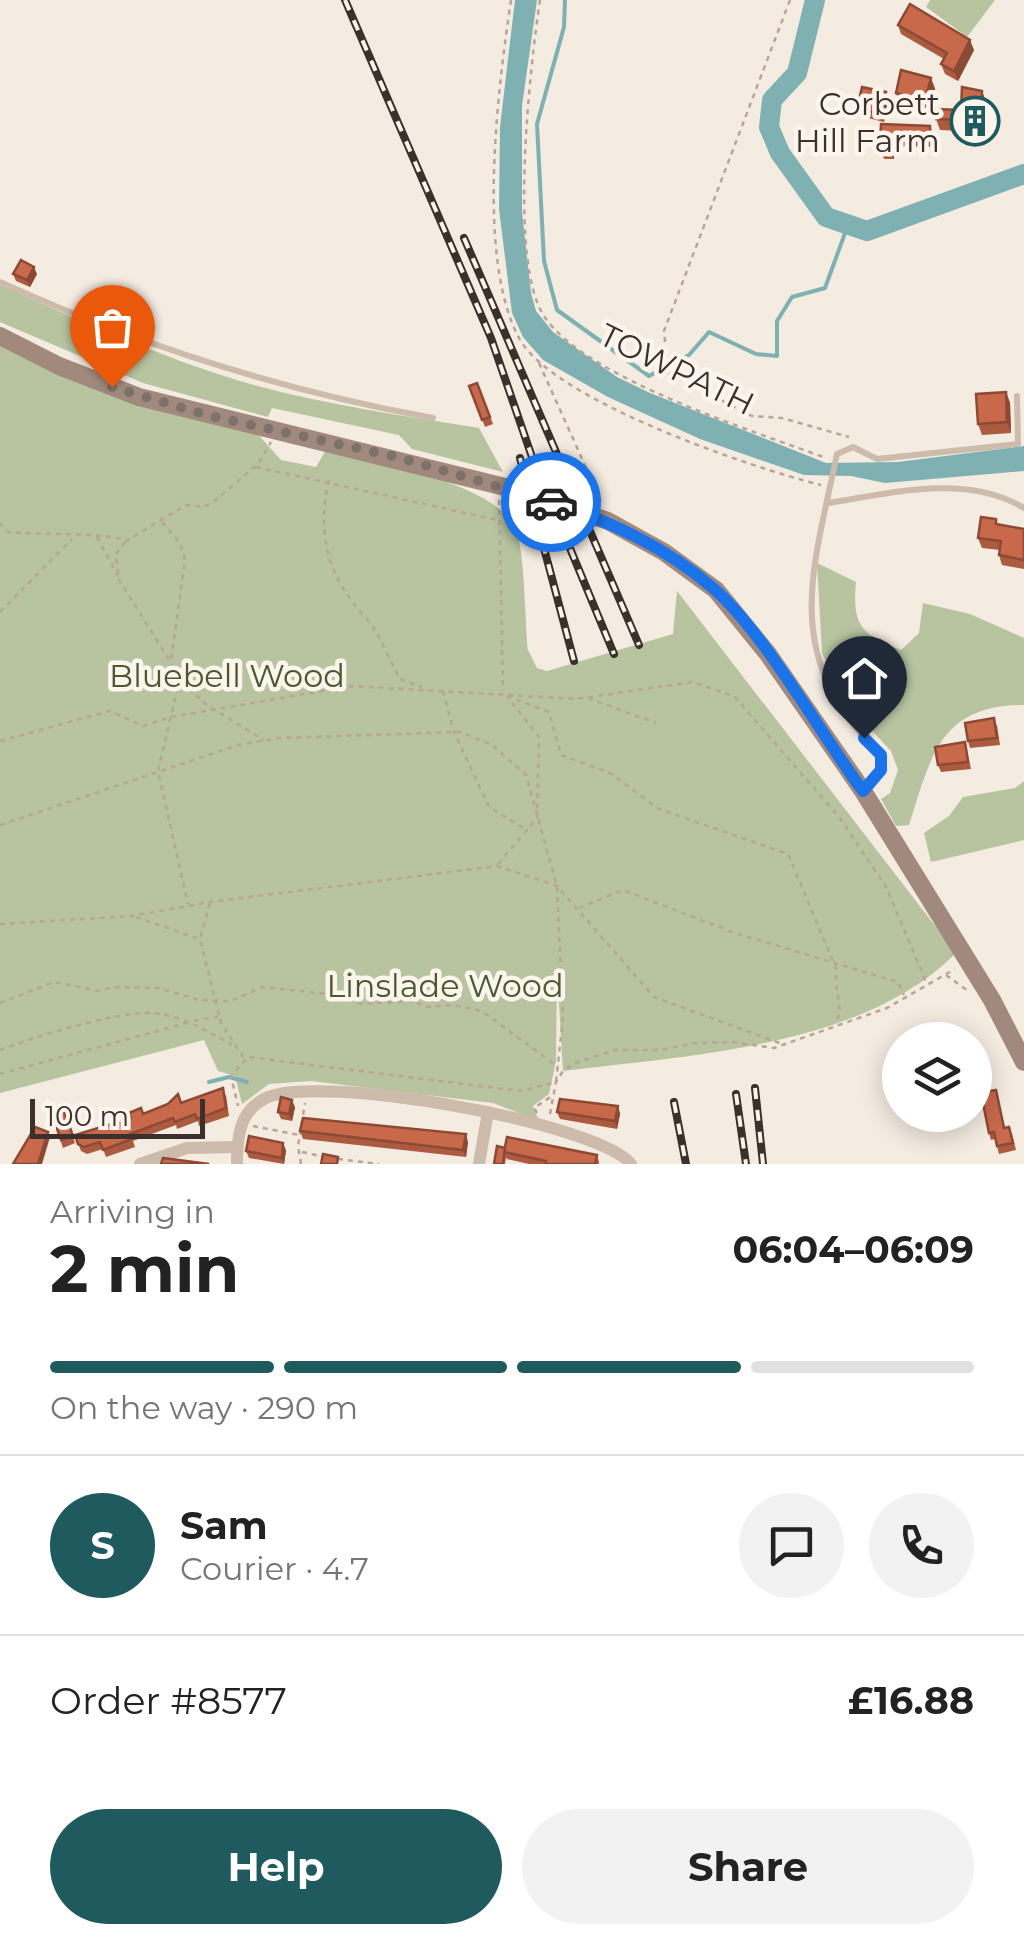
<!DOCTYPE html>
<html lang="en">
<head>
<meta charset="utf-8">
<style>
	:root { --surface:#fff; --page:#f2f2f2; --text:#222; --muted:#767676; --line:#e0e0e0; --accent:#1f5a5e }
	body { margin:0; font-family:Montserrat,sans-serif; background:var(--page); color:var(--text); height:100vh; display:flex; flex-direction:column; font-size:38px; white-space:nowrap }
	* { box-sizing:border-box; margin:0 }
	p { font-size:32px; color:var(--muted) }
	.icon { flex:none; width:55px; height:55px; fill:none; stroke:currentColor; stroke-width:2; stroke-linecap:round; stroke-linejoin:round }
	.map { position:relative; height:1164px; overflow:hidden }
	.side { display:flex; flex-direction:column; background:var(--surface); flex:1 }
	.side>* { flex:none }
	.fabs { position:absolute; left:882px; top:1022px; display:grid; gap:20px }
	.fabs a { display:grid; place-items:center; width:110px; height:110px; border-radius:50%; background:var(--surface); box-shadow:0 5px 25px #0003; font-size:50px }
	.scale { position:absolute; left:30px; bottom:25px; width:175px; box-sizing:border-box; padding-left:10px; border:5px solid #3b302b; border-top:0; font-size:28px; line-height:35px; white-space:nowrap; color:#3b302b; -webkit-text-stroke:8px #fbf5ee; paint-order:stroke }
	.pin { position:absolute; display:grid; place-items:center; width:85px; height:85px; color:#fff; margin:-102px -42px; border-radius:50% 50% 50% 0; rotate:-45deg; box-shadow:0 0 10px #0007 }
	.pin .icon { rotate:45deg }
	.courier { position:absolute; display:grid; place-items:center; width:100px; height:100px; margin:-50px; border:8px solid #1a73e8; border-radius:50%; background:#fff; color:#222; box-shadow:0 2px 12px #0007 }
	.overview em { font-style:normal; font-weight:700 }
	.overview div { display:flex; flex-direction:column-reverse }
	.overview { display:flex; align-items:center; justify-content:space-between; height:170px; padding:0 50px }
	h1 { font-size:65px; font-weight:700; line-height:75px }
	.bar { display:grid; grid-template-columns:repeat(4,1fr); gap:15px 10px; align-content:center; height:120px; padding:0 50px }
	.bar i { height:12px; border-radius:8px; background:var(--line) }
	.bar .current { background:var(--accent) }
	.bar p { grid-column:span 4 }
	.line { display:flex; align-items:center; gap:25px; padding:0 50px; border-top:2px solid var(--line) }
	.line div { flex:1 }
	.round { display:grid; place-items:center; flex:none; width:105px; height:105px; border-radius:52px; background:var(--page) }
	.cta { display:flex; gap:20px; margin-top:auto; padding:20px 50px }
	.cta a { flex:1; height:115px; border-radius:60px; background:var(--accent); color:#fff; font-size:40px; font-weight:700; line-height:115px; text-align:center }
	.cta a+a { background:var(--page); color:var(--text) }
	.map>svg:first-child { display:block }
	.green { fill:#b8c4a0 }
	.water { fill:#7fb0b2 }
	.lines { fill:none; stroke-linecap:round; stroke-linejoin:round }
	.stream { stroke:#7fb0b2; stroke-width:4 }
	.river { stroke:#7fb0b2; stroke-width:20 }
	.path { stroke:#b9a596; stroke-width:2.5; stroke-dasharray:5 5; stroke-linecap:butt }
	.lane { stroke:#cdbbac; stroke-width:6 }
	.street { stroke:#cdbbac; stroke-width:12 }
	.secondary { stroke:#a18a7d; stroke-width:18 }
	.rail-casing { stroke:#3b302b; stroke-width:8 }
	.rail { stroke:#fbf5ee; stroke-width:4; stroke-dasharray:11; stroke-linecap:butt }
	.wall { fill:#ac5a40 }
	.shaded-wall { fill:#8c4a34 }
	.building { fill:#c8694b; stroke:#8c4a34; stroke-width:2.5 }
	.done { stroke:#7c716b; stroke-width:10; stroke-dasharray:0 18 }
	.route { stroke:#1a73e8; stroke-width:12 }
	.labels { text-anchor:middle; dominant-baseline:central; stroke-width:9; stroke-linejoin:round; paint-order:stroke }
	.poi-label { font-size:32px; fill:#3b302b; stroke:#fbf5ee; text-anchor:end }
	.street-label { font-size:32px; fill:#3b302b; stroke:#fbf5ee }
	.park-label { font-size:32px; fill:#4a5a2e; stroke:#fbf5ee }
</style>
</head>
<body>
<div class="map">
<svg width="1024" height="1164" viewBox="0 0 1024 1164">
	<rect width="100%" height="100%" fill="#f4ebe1"/>
	<g class="green">
		<path d="M930 0H995L967 37 926 7Z"/>
		<path d="M0 285C79 320 158 356 240 381 318 404 400 415 479 428L503 472 412 449 399 435 272 408 268 417 143 383 0 322Z"/>
		<path d="M0 342 255 431 281 460 316 467 326 450C370 459 495 484 515 527 525 547 525 624 528 650L537 668 547 671 673 634 677 591 956 953C862 1048 688 1055 563 1071L557 970 556 1061 549 1094 533 1106 539 1121 493 1103 311 1081 269 1084 242 1104 235 1076 218 1071 204 1040 0 1093Z"/>
		<path d="M817 563 856 582C852 626 861 634 901 650L919 633 923 603 970 614 1024 638V705C940 705 931 756 909 825L896 826 881 799 890 793 898 770 891 751 849 706 822 653Z"/>
		<path d="M1024 781V840L931 862 924 833 949 816 963 797 1015 788Z"/>
	</g>
	<path class="water" d="M515 0H537L522 106V212L531 293 536 311 553 332 617 377 650 393 826 463 898 462 1024 446V471L885 483 851 476 804 475 700 439 608 397 543 360 523 337 512 313 499 209 500 127Z"/>
	<g class="lines">
		<g class="stream">
			<path d="M565 0 564 27 537 124 544 261 557 310 649 376 689 355 709 332 756 354 777 356V321L792 297 825 288 848 225"/>
			<path d="M209 1082 229 1077 247 1082"/>
		</g>
		<path class="river" d="M815 0 797 73 772 100 769 127 780 153 826 217 867 231 1024 174"/>
		<g class="path">
			<path d="M511 0C498 88 476 258 519 338 552 400 752 468 821 485"/>
			<path d="M540 0C530 66 508 262 544 316 584 378 756 432 826 458"/>
			<path d="M790 0 664 331 667 361 664 371 752 416 782 418 849 437"/>
			<path d="M539 363 601 501"/>
			<path d="M256 467 497 520"/>
			<path d="M329 480C316 534 328 577 365 617 380 633 389 660 400 679L422 687"/>
			<path d="M499 500 503 691"/>
			<path d="M162 522 180 543 185 560 171 661"/>
			<path d="M0 523 8 532C37 535 108 532 126 541L186 505 204 507 217 499 259 463 271 442"/>
			<path d="M97 537 119 578"/>
			<path d="M125 542 116 554 119 580 185 685 208 706 264 740"/>
			<path d="M0 612 72 539"/>
			<path d="M180 678 158 771 188 904"/>
			<path d="M443 691 454 732 489 807 525 829"/>
			<path d="M507 696 549 712 561 755 610 773 659 809 788 854 837 971C833 989 844 1004 837 1021"/>
			<path d="M588 698 656 723"/>
			<path d="M0 741 110 711 143 726 171 717 351 686 577 699 692 682 734 696 839 817 886 887 927 984"/>
			<path d="M0 825 238 745 280 738 459 732 491 744 526 775 557 886 563 1018 556 1082 520 1091 248 1057 231 1076 238 1106"/>
			<path d="M498 864 537 818 539 737 508 698"/>
			<path d="M210 903 200 939 221 1023 243 1057"/>
			<path d="M579 908 623 890 735 933 898 982 904 995"/>
			<path d="M136 917 199 939"/>
			<path d="M0 924 132 916 210 902 497 866 557 886 654 997 785 1045"/>
			<path d="M946 975 968 991"/>
			<path d="M0 1003 54 982 99 991 114 987 159 988 199 1000 231 1001 262 987 346 996 361 1004 413 1001 425 1007 454 1005 482 1011 558 1067"/>
			<path d="M194 1021 220 1016"/>
			<path d="M0 1050C34 1037 117 1011 152 1013 182 1015 206 1031 232 1045"/>
			<path d="M0 1074 187 1023"/>
			<path d="M537 1113 534 1108 552 1096"/>
			<path d="M550 1114 556 1082 563 1071 575 1063 615 1050H661L694 1043 732 1042 774 1048 887 1008 955 969"/>
			<path d="M253 1126 299 1135"/>
			<path d="M302 1152 325 1157"/>
			<path d="M338 1159 379 1164"/>
			<path d="M301 1164 298 1146 305 1103"/>
		</g>
		<g class="lane">
			<path d="M0 282C139 345 283 391 433 418"/>
			<path d="M828 503C891 493 967 473 1024 508"/>
			<path d="M866 787 881 769V755C780 657 812 575 837 454L853 447 877 459 1018 444 1017 396"/>
		</g>
		<g class="street">
			<path d="M140 1164 187 1148 237 1147"/>
			<path d="M237 1164C237 1138 239 1111 266 1098 316 1073 597 1122 631 1164"/>
			<path d="M479 1164 488 1112"/>
		</g>
		<path class="secondary" d="M0 336 59 366 139 397 505 487 608 521 664 552 716 590 768 654 863 791 992 1000 1024 1062"/>
		<g class="rail-casing">
			<g id="rail">
				<path d="M345 0 491 338 532 457 614 654"/>
				<path d="M464 238 639 645"/>
				<path d="M520 458 574 661"/>
				<path d="M755 1088 763 1164"/>
				<path d="M736 1094 746 1164"/>
				<path d="M674 1102 686 1164"/>
			</g>
		</g>
		<use href="#rail" class="rail"/>
	</g>
	<g class="wall">
		<path d="M898 25 974 50 958 81 945 74 941 64 944 59 901 34Z"/>
		<path d="M931 78 935 89 929 111 900 103 896 93Z"/>
		<path d="M982 91 986 102 984 144 967 143 963 131 940 130 936 119 961 110Z"/>
		<path d="M886 92 889 99 884 122 860 116 857 109Z"/>
		<path d="M881 124 930 126 934 137 933 147 894 146V159H884L880 148Z"/>
		<path d="M13 274H37L30 287 16 281Z"/>
		<path d="M477 383 493 424 485 427 469 386Z"/>
		<path d="M1006 392 1010 403 1011 433 982 435 978 424Z"/>
		<path d="M998 524 1024 529V569L1002 565 999 555 1000 550 982 548 978 538Z"/>
		<path d="M997 725 1000 745 970 748 968 741Z"/>
		<path d="M967 750 971 769 941 772 938 765Z"/>
		<path d="M996 1090 1005 1128 1012 1134 1016 1150 999 1154 995 1139 991 1140 989 1133Z"/>
		<path d="M226 1095 229 1116 199 1126 198 1121 177 1129 176 1125 133 1141 135 1147 106 1157 103 1149 87 1154 81 1151 75 1135 181 1103Z"/>
		<path d="M618 1106 620 1114 617 1129 560 1119 557 1112Z"/>
		<path d="M295 1107 292 1121 281 1119 278 1112Z"/>
		<path d="M64 1111 75 1143 63 1148 52 1115Z"/>
		<path d="M300 1131 468 1142 466 1157 303 1139Z"/>
		<path d="M505 1148 597 1155 599 1162V1164H529L507 1159 506 1157 505 1164H494Z"/>
		<path d="M286 1150 284 1164 249 1158 246 1151Z"/>
	</g>
	<g class="shaded-wall">
		<path d="M970 40 974 50 958 81 954 71Z"/>
		<path d="M931 78 935 89 929 111 925 100Z"/>
		<path d="M982 91 986 102 984 144 980 133Z"/>
		<path d="M886 92 889 99 884 122 882 114Z"/>
		<path d="M930 126 934 137 933 147 930 137Z"/>
		<path d="M890 135 894 146V159L890 148Z"/>
		<path d="M34 267 37 274 30 287 27 280Z"/>
		<path d="M1006 392 1010 403 1011 433 1007 422Z"/>
		<path d="M292 1100 295 1107 292 1121 289 1114Z"/>
		<path d="M618 1106 620 1114 617 1129 615 1121Z"/>
		<path d="M48 1132 50 1137 42 1164H38Z"/>
		<path d="M466 1134 468 1142 466 1157 463 1150Z"/>
		<path d="M283 1143 286 1150 284 1164 282 1158Z"/>
	</g>
	<g class="building">
		<path d="M910 4 970 40 954 71 941 64 947 53 898 25Z"/>
		<path d="M901 70 931 78 925 100 896 93Z"/>
		<path d="M862 87 886 92 882 114 857 109Z"/>
		<path d="M962 87 982 91 980 133 963 132V120L936 119V109L961 110Z"/>
		<path d="M881 124 930 126V137L890 135V148H880Z"/>
		<path d="M21 260 34 267 27 280 13 274Z"/>
		<path d="M477 383 490 417 482 420 469 386Z"/>
		<path d="M1006 392 1007 422 978 424 976 394Z"/>
		<path d="M981 517 996 519V524L1024 529V560L999 555 1001 541 978 538Z"/>
		<path d="M994 718 997 738 968 741 965 723Z"/>
		<path d="M965 742 968 762 938 765 935 747Z"/>
		<path d="M223 1088 226 1108 197 1119 195 1114 175 1122 173 1118 130 1134 132 1139 103 1150 100 1142 84 1147 78 1144 75 1135 131 1118 129 1113 141 1108 143 1114 168 1104 178 1094 181 1103Z"/>
		<path d="M996 1090 1004 1128 1009 1127 1013 1143 997 1146 994 1132 989 1133 982 1098 984 1092Z"/>
		<path d="M281 1097 292 1100 289 1114 278 1112Z"/>
		<path d="M560 1099 618 1106 615 1121 557 1112Z"/>
		<path d="M64 1111 73 1136 61 1140 52 1115Z"/>
		<path d="M303 1118 466 1134 463 1150 300 1131Z"/>
		<path d="M35 1127 48 1132 38 1164H13Z"/>
		<path d="M249 1136 283 1143 282 1158 246 1151Z"/>
		<path d="M507 1137 597 1155 595 1164H545L546 1161 504 1152Z"/>
		<path d="M497 1146 505 1148 503 1164H494Z"/>
		<path d="M323 1154 338 1157 337 1164H321Z"/>
		<path d="M163 1158 209 1164H161Z"/>
	</g>
	<g class="lines">
		<path class="done" d="M112 387 210 416 397 457 551 502"/>
		<path class="route" d="M551 502C611 522 664 546 713 588 764 632 820 733 863 791L881 770V755L864 738"/>
	</g>
	<defs>
		<g id="building-ring" transform="scale(2.5)"><circle r="9.5" fill="#fbf5ee" stroke="#1f5a5e" stroke-width="1.5"/><path d="M-4-6H4V6H1V3H-1V6H-4ZM-2.5-4.3h1.7v1.8h-1.7ZM.8-4.3h1.7v1.8H.8ZM-2.5-1h1.7V.8h-1.7ZM.8-1h1.7V.8H.8Z" fill="#1f5a5e"/></g>
	</defs>
	<g fill-rule="evenodd">
		<use href="#building-ring" x="975" y="121"/>
	</g>
	<g class="labels">
		<g class="poi-label">
			<text x="940" y="103">Corbett<tspan x="940" dy="37">Hill Farm</tspan></text>
		</g>
		<g class="street-label">
			<text transform="translate(677 369) rotate(26)">TOWPATH</text>
		</g>
		<g class="park-label">
			<text x="227" y="675">Bluebell Wood</text>
			<text x="445" y="985">Linslade Wood</text>
		</g>
	</g>
</svg>
<div class="fabs">
<a><svg class="icon" aria-label="layers" viewBox="0 0 24 24"><path d="M12 4l9 5-9 5-9-5zM3 14l9 5 9-5"/></svg></a>
</div>
<div class="scale">100 m</div>
<div class="pin" style="left:112px;top:387px;background:#ea580c"><svg class="icon" aria-label="bag" viewBox="0 0 24 24"><path d="M5 8h14l-1 12H6zM9 8a3 3 0 0 1 6 0"/></svg></div>
<div class="pin" style="left:864px;top:738px;background:#1f2937"><svg class="icon" aria-label="home" viewBox="0 0 24 24"><path d="M3 11l9-7 9 7M6 9v11h12V9"/></svg></div>
<div class="courier" style="left:551px;top:502px"><svg class="icon" aria-label="car" viewBox="0 0 24 24"><path d="M5 17H2v-5l4-1 3-4h7l3 4 3 1v5h-3M9 17h6M6 11h13"/><circle cx="7" cy="17" r="2"/><circle cx="17" cy="17" r="2"/></svg></div>
</div>
<section class="side">
<div class="overview"><div><h1>2 min</h1><p>Arriving in</p></div><em>06:04–06:09</em></div>
<div class="bar"><i class="current"></i><i class="current"></i><i class="current"></i><i></i><p>On the way · 290 m</p></div>
<div class="line" style="height:180px"><b class="round" style="background:var(--accent);color:#fff">S</b><div><b>Sam</b><p>Courier · 4.7</p></div><a class="round"><svg class="icon" aria-label="chat" viewBox="0 0 24 24"><path d="M4 5h16v11H9l-5 4z"/></svg></a><a class="round"><svg class="icon" aria-label="phone" viewBox="0 0 24 24"><path d="M5 4h4l2 5-3 2q2 4 5 5l2-3 5 2v4C11 20 4 13 5 4z"/></svg></a></div>
<div class="line" style="height:130px"><div>Order #8577</div><b>£16.88</b></div>
<div class="cta"><a>Help</a><a>Share</a></div>
</section>
</body>
</html>
